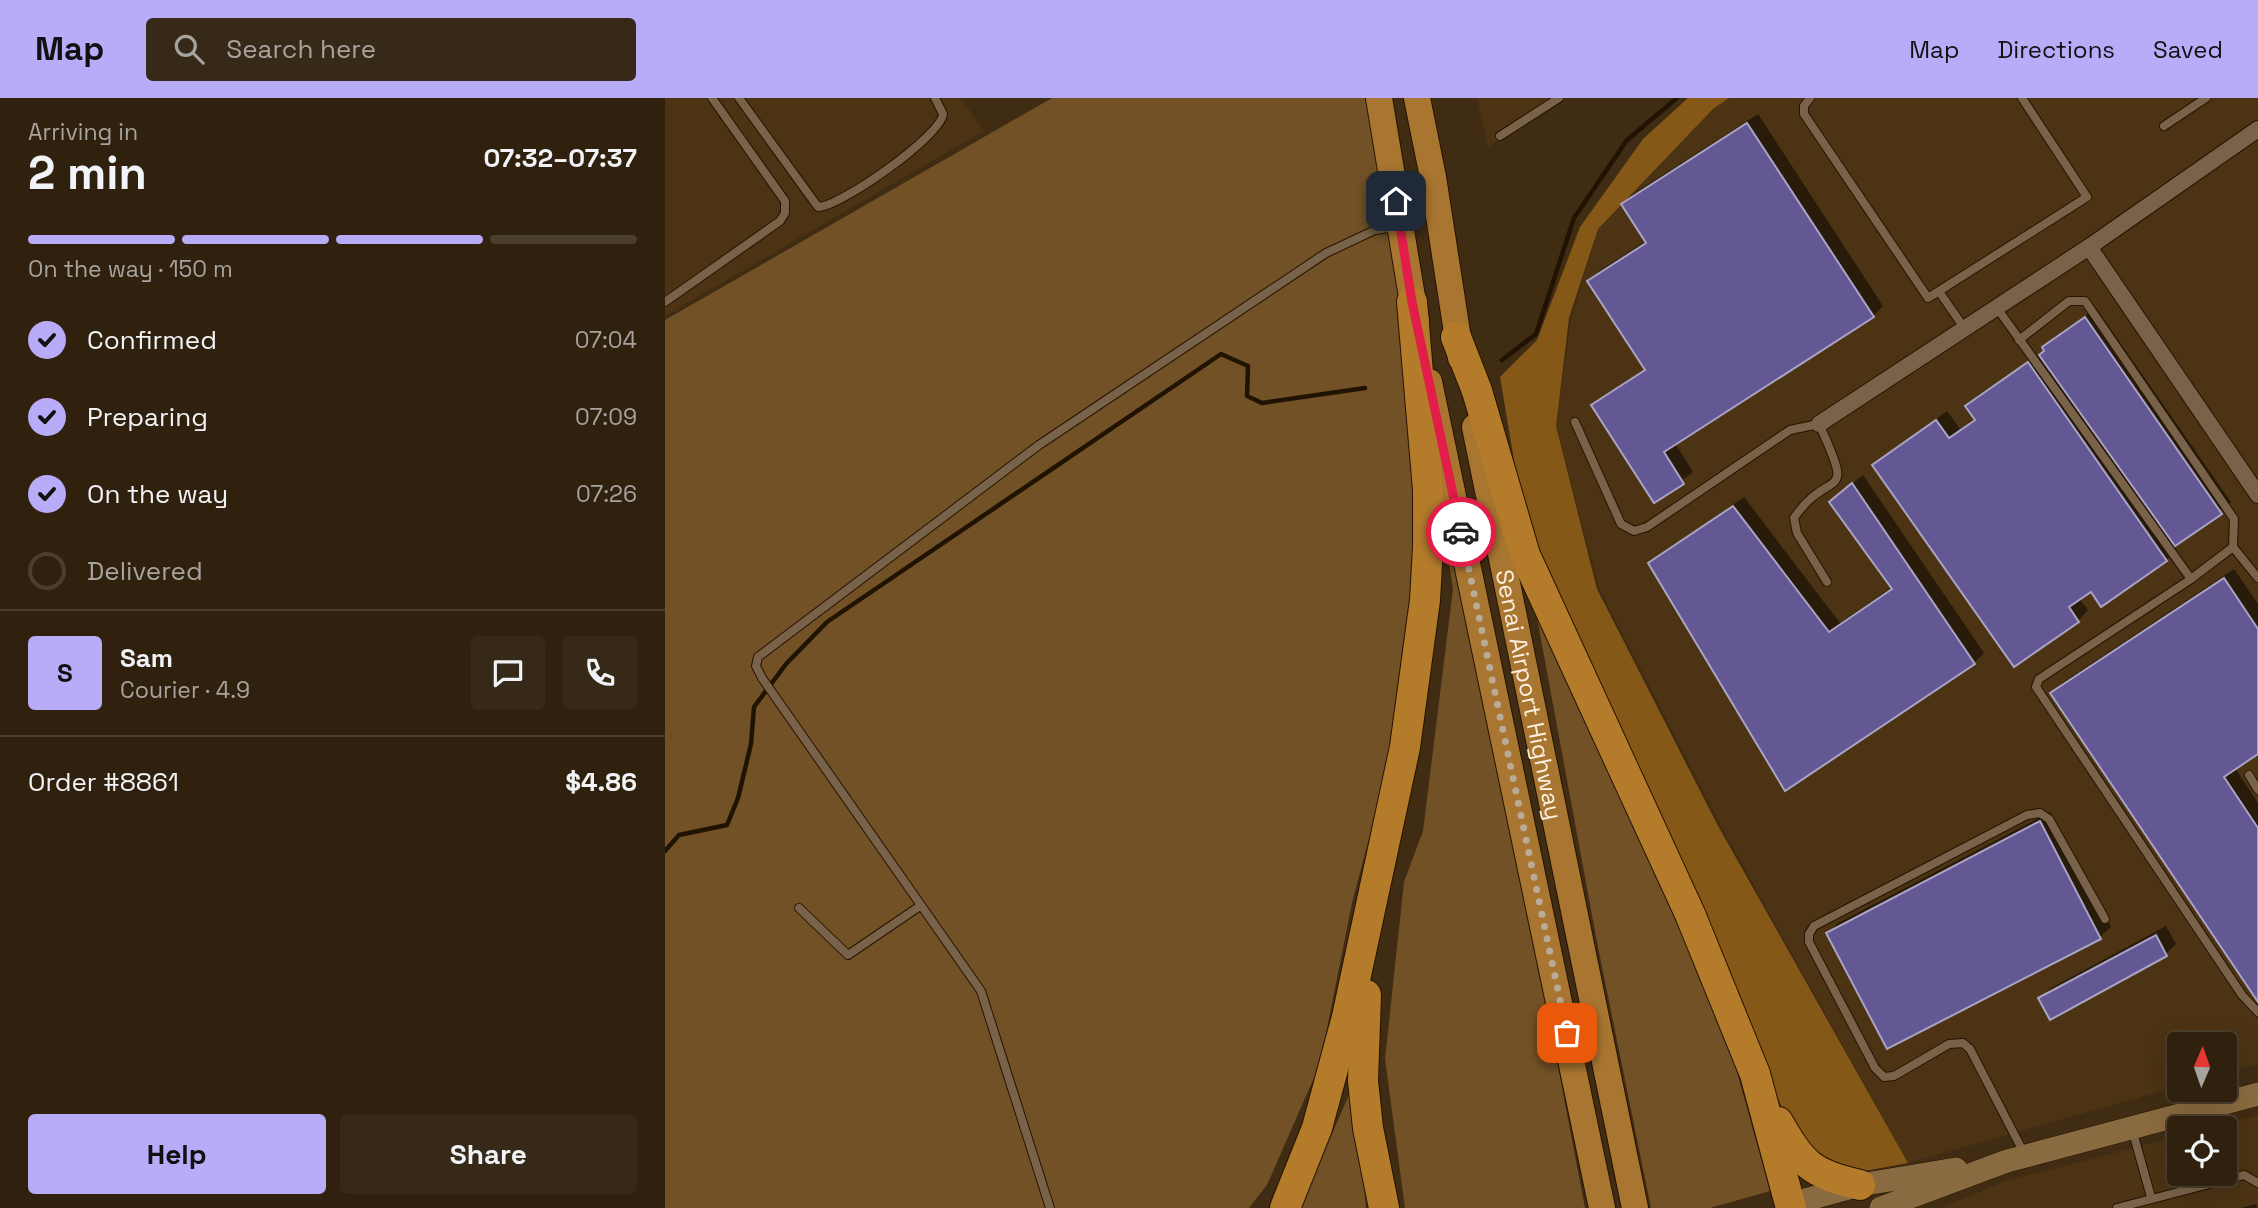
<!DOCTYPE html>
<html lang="en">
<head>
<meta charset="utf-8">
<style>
	:root { --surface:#2f210e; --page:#372917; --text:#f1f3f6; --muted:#a7a39e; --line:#4a3e2e; --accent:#b8abf7 }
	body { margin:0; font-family:"Space Grotesk",sans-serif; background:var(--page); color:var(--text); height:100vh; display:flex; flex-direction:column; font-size:26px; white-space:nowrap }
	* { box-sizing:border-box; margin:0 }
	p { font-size:23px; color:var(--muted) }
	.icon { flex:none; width:38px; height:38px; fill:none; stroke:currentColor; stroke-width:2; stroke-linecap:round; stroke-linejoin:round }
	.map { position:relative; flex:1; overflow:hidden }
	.side { display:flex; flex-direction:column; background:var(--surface); width:665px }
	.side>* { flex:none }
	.needle { width:46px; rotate:2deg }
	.controls { position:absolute; left:1502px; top:934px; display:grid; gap:14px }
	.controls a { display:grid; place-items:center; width:70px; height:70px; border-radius:7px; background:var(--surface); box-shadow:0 7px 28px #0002,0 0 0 2px var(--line); font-size:35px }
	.pin { position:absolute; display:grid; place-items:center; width:60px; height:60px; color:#fff; margin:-30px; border-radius:14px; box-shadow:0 4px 10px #0006 }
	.courier { position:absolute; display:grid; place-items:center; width:70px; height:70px; margin:-35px; border:5px solid #e11d48; border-radius:50%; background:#fff; color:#222; box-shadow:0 2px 9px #0007 }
	.headline em { font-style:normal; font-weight:800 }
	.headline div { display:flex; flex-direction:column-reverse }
	.headline { display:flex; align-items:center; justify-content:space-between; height:119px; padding:0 28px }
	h1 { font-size:46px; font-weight:800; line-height:52px }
	.bar { display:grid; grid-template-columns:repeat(4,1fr); gap:10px 7px; align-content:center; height:84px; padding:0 28px }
	.bar i { height:9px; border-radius:5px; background:var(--line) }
	.bar .current { background:var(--accent) }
	.bar p { grid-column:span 4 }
	.line { display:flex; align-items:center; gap:18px; padding:0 28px; border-top:2px solid var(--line) }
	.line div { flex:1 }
	.round { display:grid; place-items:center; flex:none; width:74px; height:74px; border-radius:7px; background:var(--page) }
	ol { padding:0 28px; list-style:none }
	li { display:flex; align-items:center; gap:21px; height:77px }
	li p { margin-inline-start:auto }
	li .icon { padding:7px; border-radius:50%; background:var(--accent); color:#111; stroke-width:4 }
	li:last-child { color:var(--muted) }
	li i { width:38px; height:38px; border:4px solid var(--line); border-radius:50% }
	.action { display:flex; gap:14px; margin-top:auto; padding:14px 28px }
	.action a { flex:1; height:80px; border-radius:7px; background:var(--accent); color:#111; font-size:28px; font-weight:800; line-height:80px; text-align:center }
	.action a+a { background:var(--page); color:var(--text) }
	header { display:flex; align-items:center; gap:42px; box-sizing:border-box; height:98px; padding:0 35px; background:var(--accent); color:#111 }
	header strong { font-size:33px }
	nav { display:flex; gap:38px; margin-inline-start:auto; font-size:24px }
	.search { width:490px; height:63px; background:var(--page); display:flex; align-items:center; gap:18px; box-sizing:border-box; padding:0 24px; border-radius:7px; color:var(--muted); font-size:26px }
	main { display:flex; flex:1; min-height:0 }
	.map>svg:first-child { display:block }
	.built { fill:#4b3313 }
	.green { fill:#725126 }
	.forest { fill:#855817 }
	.shadow { fill:#0007 }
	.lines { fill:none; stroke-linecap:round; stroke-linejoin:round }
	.stream { stroke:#211302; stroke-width:4.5 }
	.building { fill:#635794; stroke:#a9a4c5; stroke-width:2 }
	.service-casing { stroke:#261400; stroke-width:10 }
	.minor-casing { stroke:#261400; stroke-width:18 }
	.secondary-casing { stroke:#261400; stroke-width:24 }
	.trunk-casing { stroke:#261400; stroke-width:28 }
	.motorway-casing { stroke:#261400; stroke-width:32 }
	.service { stroke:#786249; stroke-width:8 }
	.minor { stroke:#786249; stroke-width:16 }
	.secondary { stroke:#8a6a40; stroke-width:23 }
	.trunk { stroke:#a87631; stroke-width:26 }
	.motorway { stroke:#b47b2b; stroke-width:30 }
	.done { stroke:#baab98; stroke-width:7; stroke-dasharray:0 12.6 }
	.route { stroke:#e11d48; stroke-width:9 }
	.labels { text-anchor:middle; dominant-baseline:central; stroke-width:5; stroke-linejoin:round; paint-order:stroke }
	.street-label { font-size:24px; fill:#fcefe0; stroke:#1f160c }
</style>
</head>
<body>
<header>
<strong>Map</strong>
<div class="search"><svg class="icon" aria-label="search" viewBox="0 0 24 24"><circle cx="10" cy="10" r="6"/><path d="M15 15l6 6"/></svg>Search here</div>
<nav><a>Map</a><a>Directions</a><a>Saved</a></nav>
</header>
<main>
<section class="side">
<div class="headline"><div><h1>2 min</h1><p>Arriving in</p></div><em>07:32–07:37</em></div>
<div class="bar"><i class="current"></i><i class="current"></i><i class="current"></i><i></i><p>On the way · 150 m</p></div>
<ol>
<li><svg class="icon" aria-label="check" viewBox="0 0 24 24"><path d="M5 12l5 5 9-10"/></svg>Confirmed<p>07:04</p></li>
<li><svg class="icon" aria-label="check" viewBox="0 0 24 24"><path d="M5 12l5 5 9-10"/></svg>Preparing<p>07:09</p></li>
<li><svg class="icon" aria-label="check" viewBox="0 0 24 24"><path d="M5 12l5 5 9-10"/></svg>On the way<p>07:26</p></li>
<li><i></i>Delivered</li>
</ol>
<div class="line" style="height:126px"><b class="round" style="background:var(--accent);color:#111">S</b><div><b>Sam</b><p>Courier · 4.9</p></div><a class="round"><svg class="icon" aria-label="chat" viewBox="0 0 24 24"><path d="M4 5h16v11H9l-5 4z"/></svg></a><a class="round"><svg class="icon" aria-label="phone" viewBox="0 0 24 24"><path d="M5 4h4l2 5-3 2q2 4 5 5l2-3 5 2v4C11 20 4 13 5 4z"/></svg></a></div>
<div class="line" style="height:91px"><div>Order #8861</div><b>$4.86</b></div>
<div class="action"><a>Help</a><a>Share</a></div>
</section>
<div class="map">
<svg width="1593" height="1110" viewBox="0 0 1593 1110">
	<rect width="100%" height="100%" fill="#3f2c13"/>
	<g class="built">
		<path d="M0 0H296L319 33 0 218Z"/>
		<path d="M812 0H901L823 49Z"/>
		<path d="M1064 0H1593V966L1559 975V947H1514V988L1243 1065 1055 726 934 490 891 328 906 221 933 130 1048 11Z"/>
		<path d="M1593 1017V1110H1275L1341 1083 1514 1038V1076H1559V1031H1541Z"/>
	</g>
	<g class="green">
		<path d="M387 0H701L744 238 758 381 743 593 687 805 655 966 602 1087 584 1110H0V222Z"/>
		<path d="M787 411 920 1110H740L720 961 739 784 758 733 788 491 776 413Z"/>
		<path d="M865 482 1055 913 1105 1093 1045 1110H986L932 844Z"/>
		<path d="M690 983 701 1110H631L639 1100Z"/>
	</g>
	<path class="forest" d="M1023 0H1064L1048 11 933 131 904 220 891 328 932 491 1052 726 1243 1065 1178 1077 1131 1041 873 462 854 392 835 279 872 242 915 129 978 41Z"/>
	<g class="shadow">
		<path d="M1093 16 1218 208 1208 218 1010 345 1028 374 990 402 928 307 981 270 924 183 934 173 982 142 958 107 968 96Z"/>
		<path d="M1431 210 1566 404 1508 447 1511 451 1501 462 1426 492 1414 500 1423 512 1413 523 1209 367 1282 313 1295 331 1310 320 1302 308 1312 298 1374 256 1375 258 1389 239Z"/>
		<path d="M1198 377 1319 555 1309 565 1120 691 985 465 1079 399 1175 525 1227 489 1177 394Z"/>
		<path d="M1569 471 1593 506V654L1570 670 1593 705V899L1387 596 1397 585Z"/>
		<path d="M1385 714 1446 829 1435 839 1223 949 1163 835 1173 825Z"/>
		<path d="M1501 828 1511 846 1501 856 1376 900 1386 890Z"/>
		<path d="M1591 1106 1592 1110H1576Z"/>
	</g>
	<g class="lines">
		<g class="stream">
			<path d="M837 262 871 236 909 120 962 42 1012 0"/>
			<path d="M0 753 14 737 62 727 73 700 86 646 89 609 121 566 162 524 556 256 583 268 582 298 597 305 700 290"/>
		</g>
	</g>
	<g class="building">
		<path d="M1082 25 1209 219 999 354 1019 386 989 405 926 307 980 272 922 183 981 145 956 106Z"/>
		<path d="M1420 219 1557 416 1510 448 1374 257 1379 253 1377 249Z"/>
		<path d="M1363 264 1502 463 1436 509 1426 494 1404 509 1414 524 1349 569 1207 367 1271 322 1284 340 1310 322 1300 308Z"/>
		<path d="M1187 385 1310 566 1120 693 983 465 1068 408 1164 534 1227 491 1164 404Z"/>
		<path d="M1559 480 1593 531V656L1559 679 1593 730V904L1385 595Z"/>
		<path d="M1375 723 1436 841 1222 951 1161 835Z"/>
		<path d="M1491 837 1502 858 1385 922 1373 900Z"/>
	</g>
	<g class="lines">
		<g class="service-casing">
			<g id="service">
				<path d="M74 0 153 109C175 109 276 38 278 16L270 0"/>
				<path d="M1145 0 1139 8V16L1263 200 1422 99 1357 0"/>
				<path d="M1499 28 1541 0"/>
				<path d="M835 38 894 0"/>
				<path d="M1275 195 1300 231"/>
				<path d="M0 204 115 123 120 115V103L47 0"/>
				<path d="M1332 210 1526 481 1568 449 1593 480"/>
				<path d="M1354 242 1404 203H1420L1569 421 1568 449"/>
				<path d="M910 324 956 426 969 433 982 429 1125 332 1154 326C1192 408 1165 367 1129 420L1132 435 1162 484"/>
				<path d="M1526 481 1374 581 1371 589 1577 897 1593 914"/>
				<path d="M1584 677 1593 692"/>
				<path d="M134 810 183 857 255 808"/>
				<path d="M1467 1031 1486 1099"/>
				<path d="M1360 1057 1305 951 1298 945 1284 946 1229 978 1219 979 1210 970 1144 844V836L1149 828 1362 717 1375 715 1384 721 1440 821"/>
				<path d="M385 1110 316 893 97 580 91 568 93 559 374 347 661 155 710 132 730 129"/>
				<path d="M1452 1110 1579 1077 1593 1085"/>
			</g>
		</g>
		<g class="minor-casing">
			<g id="minor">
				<path d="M1424 149 1593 397"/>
				<path d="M1154 326 1424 149 1593 31"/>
			</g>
		</g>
		<g class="secondary-casing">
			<g id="secondary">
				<path d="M1125 1106 1195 1087 1291 1071"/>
				<path d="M1216 1110 1342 1063 1593 996"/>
			</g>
		</g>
		<g class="trunk-casing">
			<g id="trunk">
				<path d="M714 0 751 223"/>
				<path d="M752 0 768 79 796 260"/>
				<path d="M764 284 937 1110"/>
				<path id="s1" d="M810 329 970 1110"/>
			</g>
		</g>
		<g class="motorway-casing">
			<g id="motorway">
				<path d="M791 239 812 293 860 457 1025 816 1090 976 1126 1110"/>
				<path d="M701 897 698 983 703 1030 719 1110"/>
				<path d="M1113 1024C1138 1067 1145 1075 1195 1087"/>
				<path d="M620 1110 652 1030 682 919 740 649 760 502 763 449V392L747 204"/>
			</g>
		</g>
		<use href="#service" class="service"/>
		<use href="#minor" class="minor"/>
		<use href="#secondary" class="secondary"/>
		<use href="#trunk" class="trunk"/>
		<use href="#motorway" class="motorway"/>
	</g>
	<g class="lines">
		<path class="done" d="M796 434 902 935"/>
		<path class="route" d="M731 103 747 204 796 434"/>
	</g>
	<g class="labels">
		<g class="street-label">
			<text stroke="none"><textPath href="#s1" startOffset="273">Senai Airport Highway</textPath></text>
		</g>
	</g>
</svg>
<div class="controls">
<a><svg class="needle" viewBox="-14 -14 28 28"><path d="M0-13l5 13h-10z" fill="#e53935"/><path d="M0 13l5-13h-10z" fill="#a7a39e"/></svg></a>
<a><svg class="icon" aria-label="locate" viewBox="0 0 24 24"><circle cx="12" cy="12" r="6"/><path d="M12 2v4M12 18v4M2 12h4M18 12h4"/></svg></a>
</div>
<div class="pin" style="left:902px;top:935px;background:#ea580c"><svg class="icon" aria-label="bag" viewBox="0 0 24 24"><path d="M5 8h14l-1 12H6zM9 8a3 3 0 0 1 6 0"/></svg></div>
<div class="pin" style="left:731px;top:103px;background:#1f2937"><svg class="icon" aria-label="home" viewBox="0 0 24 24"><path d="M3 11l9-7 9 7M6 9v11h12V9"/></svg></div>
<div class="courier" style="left:796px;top:434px"><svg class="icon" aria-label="car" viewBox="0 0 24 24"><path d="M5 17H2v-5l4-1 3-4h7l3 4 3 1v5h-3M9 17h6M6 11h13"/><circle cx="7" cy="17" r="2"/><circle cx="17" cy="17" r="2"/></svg></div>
</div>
</main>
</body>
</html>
